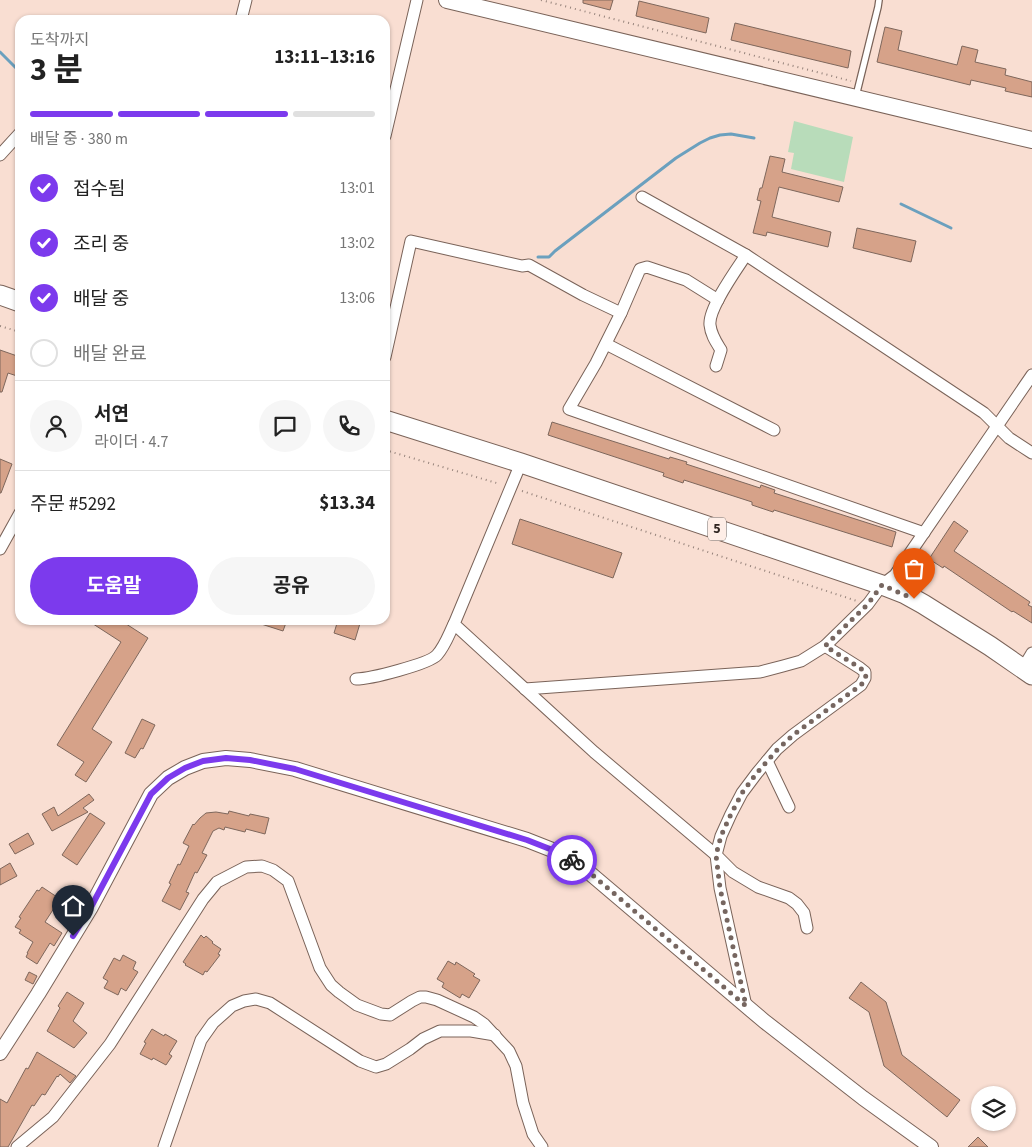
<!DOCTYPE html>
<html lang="ko">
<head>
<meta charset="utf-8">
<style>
	:root { --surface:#fff; --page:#f6f6f6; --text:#222; --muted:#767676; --line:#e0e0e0; --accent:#7c3aed }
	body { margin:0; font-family:"Source Sans 3","Noto Sans KR",sans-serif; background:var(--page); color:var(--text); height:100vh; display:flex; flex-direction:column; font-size:19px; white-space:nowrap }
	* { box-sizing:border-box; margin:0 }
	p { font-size:16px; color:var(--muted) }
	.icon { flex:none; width:28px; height:28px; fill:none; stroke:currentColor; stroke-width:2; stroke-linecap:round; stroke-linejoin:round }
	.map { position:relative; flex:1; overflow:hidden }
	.details { position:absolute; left:15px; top:15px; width:375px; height:610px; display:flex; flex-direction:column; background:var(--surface); border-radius:15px; box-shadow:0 1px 4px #0004 }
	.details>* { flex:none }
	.controls { position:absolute; left:971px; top:1086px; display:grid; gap:10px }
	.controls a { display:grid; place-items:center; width:45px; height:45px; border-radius:50%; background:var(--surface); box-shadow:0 1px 4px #0004; font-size:25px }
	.pin { position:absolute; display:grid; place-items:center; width:42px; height:42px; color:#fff; margin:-51px -21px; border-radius:50% 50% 50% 0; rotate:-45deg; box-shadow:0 0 5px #0007 }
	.pin .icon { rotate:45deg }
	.courier { position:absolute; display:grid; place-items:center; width:50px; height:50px; margin:-25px; border:4px solid #7c3aed; border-radius:50%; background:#fff; color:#222; box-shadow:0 1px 6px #0007 }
	.head em { font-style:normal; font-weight:700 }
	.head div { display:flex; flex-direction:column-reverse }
	.head { display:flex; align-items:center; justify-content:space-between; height:85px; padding:0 15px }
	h1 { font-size:32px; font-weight:700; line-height:38px }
	.bar { display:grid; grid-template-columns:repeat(4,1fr); gap:8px 5px; align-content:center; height:60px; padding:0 15px }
	.bar i { height:6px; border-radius:4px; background:var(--line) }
	.bar .current { background:var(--accent) }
	.bar p { grid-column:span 4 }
	.line { display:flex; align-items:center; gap:12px; padding:0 15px; border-top:1px solid var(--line) }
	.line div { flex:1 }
	.round { display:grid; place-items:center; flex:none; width:52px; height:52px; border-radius:26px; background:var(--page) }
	ol { padding:0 15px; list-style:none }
	li { display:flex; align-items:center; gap:15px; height:55px }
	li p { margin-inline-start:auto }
	li .icon { padding:5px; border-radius:50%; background:var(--accent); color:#fff; stroke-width:4 }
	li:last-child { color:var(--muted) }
	li i { width:28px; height:28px; border:2px solid var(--line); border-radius:50% }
	.cta { display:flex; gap:10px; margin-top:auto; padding:10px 15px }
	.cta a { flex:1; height:58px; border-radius:30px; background:var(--accent); color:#fff; font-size:20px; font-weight:700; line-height:58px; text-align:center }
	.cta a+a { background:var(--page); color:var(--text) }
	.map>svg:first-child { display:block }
	.green { fill:#b8dcba }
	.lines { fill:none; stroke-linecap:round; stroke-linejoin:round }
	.stream { stroke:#6ba0be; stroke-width:3 }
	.building { fill:#d6a289; stroke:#7e675c }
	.service-casing { stroke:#7a6359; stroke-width:8 }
	.minor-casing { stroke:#7a6359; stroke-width:13 }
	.tertiary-casing { stroke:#7a6359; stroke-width:16 }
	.secondary-casing { stroke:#7a6359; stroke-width:18 }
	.trunk-casing { stroke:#7a6359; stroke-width:21 }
	.path { stroke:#95827a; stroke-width:2; stroke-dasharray:1 4; stroke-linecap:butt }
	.service { stroke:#fff; stroke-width:5.5 }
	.minor { stroke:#fff; stroke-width:11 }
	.tertiary { stroke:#fff; stroke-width:14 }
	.secondary { stroke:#fff; stroke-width:16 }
	.trunk { stroke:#fff; stroke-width:19 }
	.done { stroke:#766660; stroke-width:5; stroke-dasharray:0 9 }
	.route { stroke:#7c3aed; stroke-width:6 }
	.labels { text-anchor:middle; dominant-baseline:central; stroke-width:4.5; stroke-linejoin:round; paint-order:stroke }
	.shield { fill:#feeee7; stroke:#6e625d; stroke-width:1 }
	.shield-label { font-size:14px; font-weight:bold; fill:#302622 }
</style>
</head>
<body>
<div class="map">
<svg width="1032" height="1147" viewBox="0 0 1032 1147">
	<rect width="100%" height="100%" fill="#f9ded2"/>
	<path class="green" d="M794 121 853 137 844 182 791 169 794 153 788 152Z"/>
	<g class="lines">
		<g class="stream">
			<path d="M0 52 20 72"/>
			<path d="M901 204 951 228"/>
			<path d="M538 257H549L555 251 676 158 700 143 710 138 720 135 731 134 754 138"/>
		</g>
	</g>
	<g class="building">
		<path d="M583 0H613L610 10 583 3Z"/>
		<path d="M639 1 709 18 706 33 636 16Z"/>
		<path d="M735 23 851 51 848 68 731 40Z"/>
		<path d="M885 27 902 31 898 50 957 65 962 46 978 50 975 62 1006 69 1005 75 1032 82V97L1005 91 1006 88 971 80 970 85 877 62Z"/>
		<path d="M770 156 785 159 782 172 843 187 839 202 779 187 772 217 831 232 828 247 767 232 766 236 753 233 761 201 757 200 760 188H762Z"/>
		<path d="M857 228 916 241 911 262 853 248Z"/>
		<path d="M0 350 20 357V377L8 373 2 392H0Z"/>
		<path d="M552 422 669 459 670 457 687 462 686 464 760 488 761 485 775 490 774 493 896 532 892 547 774 510 773 512 752 505V502L684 480 683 483 663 476 664 473 548 435Z"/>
		<path d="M0 459 12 464 1 493H0Z"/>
		<path d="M520 519 622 553 613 578 512 544Z"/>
		<path d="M954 521 968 531 954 551 1030 602 1028 605 1032 607V623L1013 611 1012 612 944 566 943 568 929 559Z"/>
		<path d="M87 620H120L148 638 92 729 112 742 86 782 75 775 84 762 57 745 121 642Z"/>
		<path d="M255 620H287L283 631 255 622Z"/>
		<path d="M338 620H361L355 640 334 633Z"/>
		<path d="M142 719 155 725 143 749 141 748 135 758 125 753Z"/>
		<path d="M89 794 94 800 83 808 88 812 52 831 42 814 54 807 58 816Z"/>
		<path d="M229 811 249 816 250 814 269 818 265 834 246 829 245 832 225 827 224 830 219 828 213 831 202 853 207 855 197 873 195 872 186 892 189 893 180 910 162 901 171 884 169 883 178 864 180 865 189 846 183 843 193 824 194 825 200 818 206 813 216 812 228 814Z"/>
		<path d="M90 813 105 823 77 865 62 855Z"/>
		<path d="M28 833 34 844 15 854 9 844Z"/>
		<path d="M10 863 17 876 0 885V869Z"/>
		<path d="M42 887 60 899 45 922 62 933 54 946 50 943 37 964 26 957 28 953H27L33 942 19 933 21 930 15 927 21 918 19 917 37 890 39 891Z"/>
		<path d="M201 935 204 938 206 936 213 942 212 943 221 949 218 954 220 955 207 972 205 971 203 975 185 965 186 964 183 962Z"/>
		<path d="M123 955 136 962 133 969 138 972 126 991 121 988 118 995 104 988 108 981 103 978 114 958 120 961Z"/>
		<path d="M448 961 455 965 456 962 475 974 473 976 480 980 469 998 462 994 460 998 442 987 444 983 437 979Z"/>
		<path d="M29 972 37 976 33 984 25 980Z"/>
		<path d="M861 982 886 1002 902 1055 960 1100 947 1117 884 1066 869 1012 849 998Z"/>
		<path d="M67 992 84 1003 73 1021 87 1033 74 1048 47 1031 60 1008 58 1006Z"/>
		<path d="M152 1029 164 1036 165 1034 177 1041 169 1054 172 1056 166 1065 153 1058 152 1060 140 1054 146 1043 144 1042Z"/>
		<path d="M37 1052 76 1076 70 1083 60 1074 58 1077 57 1076 45 1095 42 1094 34 1106 32 1105 8 1147H0V1099L7 1103 26 1068 28 1069Z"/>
		<path d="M978 1137 988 1147H968Z"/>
	</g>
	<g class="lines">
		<g class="service-casing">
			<path id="service" d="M856 96 878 7 879 0"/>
		</g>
		<g class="minor-casing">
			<g id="minor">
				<path d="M241 20 246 0"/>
				<path d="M385 136 417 0"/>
				<path d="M0 155 20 133"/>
				<path d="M642 197 746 255 984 413 1009 438 1032 453"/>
				<path d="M718 300 686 280 647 267 640 269 621 313 596 363 569 409 924 533"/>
				<path d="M606 344 774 430"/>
				<path d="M385 357 411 241 522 266 529 265 583 295 621 313"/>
				<path d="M716 366 721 350C716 342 711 335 710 325 708 309 736 270 746 255"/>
				<path d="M521 463 454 624 594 752 716 855 733 872 758 887 789 898 797 904 804 913 807 928"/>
				<path d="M0 549 20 513"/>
				<path d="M1023 668 1032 653"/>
				<path d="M356 679C370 679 429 664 437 655 445 646 449 634 454 624"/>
				<path d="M525 689 760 672 783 666 801 661 825 646 868 604 882 585 895 575 1032 375"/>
				<path d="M767 761 789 807"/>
				<path d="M746 1006 720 888 716 855 721 836 731 814 742 793 757 773 777 749 793 735 861 685 865 678V672L860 668 825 646"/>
				<path d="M17 1147 53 1117 110 1044 203 899 217 882 246 867 262 866 273 870 288 881 320 968 331 985 339 992 357 1005 381 1014 390 1015 412 1001 420 997H426L437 1000 474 1017 484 1024 509 1051 516 1066 523 1103 533 1134 542 1147"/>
				<path d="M164 1147 201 1040 213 1023 232 1006 244 1001 256 999 270 1003 360 1061 376 1067 386 1064 410 1049 423 1039 440 1031H471L495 1035"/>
			</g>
		</g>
		<g class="tertiary-casing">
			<path id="tertiary" d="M0 1053 38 994 91 907 151 794 168 778 185 768 203 761 226 758 250 760 295 769 527 840 555 851 579 864 764 1021 863 1098 931 1147"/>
		</g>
		<g class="secondary-casing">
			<path id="secondary" d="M447 0 1032 140"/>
		</g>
		<g class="trunk-casing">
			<g id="trunk">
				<path d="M0 295 20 302"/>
				<path d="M385 420 521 463 882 585 905 594 923 604 990 646 1032 675"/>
			</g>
		</g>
		<g class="path">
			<path d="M541 0 851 81"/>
			<path d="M0 326 20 332"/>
			<path d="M385 450 500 484"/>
			<path d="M522 491 857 601"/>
		</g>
		<use href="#service" class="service"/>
		<use href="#minor" class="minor"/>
		<use href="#tertiary" class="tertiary"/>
		<use href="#secondary" class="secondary"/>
		<use href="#trunk" class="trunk"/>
	</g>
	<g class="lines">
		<path class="done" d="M572 860 578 864 590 873 746 1006 720 888 716 855 721 836 731 814 742 793 756 774 777 750 793 735 861 685 866 678 865 672 860 668 825 646 868 604 882 585 914 599"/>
		<path class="route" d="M73 936 91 907 151 794 168 778 185 768 203 761 226 758 250 760 295 769 527 840 555 851 572 860"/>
	</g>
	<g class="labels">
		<rect class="shield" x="708" y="517.5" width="18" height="23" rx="4"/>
		<g class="shield-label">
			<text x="717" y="529">5</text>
		</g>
	</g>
</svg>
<div class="controls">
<a><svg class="icon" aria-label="layers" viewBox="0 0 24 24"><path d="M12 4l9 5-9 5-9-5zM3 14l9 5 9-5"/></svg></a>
</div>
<div class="pin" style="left:914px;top:599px;background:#ea580c"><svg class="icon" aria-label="bag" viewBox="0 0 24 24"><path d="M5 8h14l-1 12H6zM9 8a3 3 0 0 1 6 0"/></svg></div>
<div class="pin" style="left:73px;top:936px;background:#1f2937"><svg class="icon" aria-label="home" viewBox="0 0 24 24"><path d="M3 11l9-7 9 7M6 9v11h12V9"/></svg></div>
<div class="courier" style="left:572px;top:860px"><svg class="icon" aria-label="bike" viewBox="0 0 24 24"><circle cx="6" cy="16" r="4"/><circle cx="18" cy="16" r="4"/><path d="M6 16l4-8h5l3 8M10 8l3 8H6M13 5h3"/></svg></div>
<section class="details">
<div class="head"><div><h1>3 분</h1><p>도착까지</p></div><em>13:11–13:16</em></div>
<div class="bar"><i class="current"></i><i class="current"></i><i class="current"></i><i></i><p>배달 중 · 380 m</p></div>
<ol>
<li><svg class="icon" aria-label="check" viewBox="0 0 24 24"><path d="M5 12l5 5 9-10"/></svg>접수됨<p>13:01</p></li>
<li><svg class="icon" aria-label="check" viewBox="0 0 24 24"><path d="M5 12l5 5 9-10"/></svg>조리 중<p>13:02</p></li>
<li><svg class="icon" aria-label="check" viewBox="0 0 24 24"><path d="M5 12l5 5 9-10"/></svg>배달 중<p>13:06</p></li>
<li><i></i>배달 완료</li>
</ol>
<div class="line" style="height:90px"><a class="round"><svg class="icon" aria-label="person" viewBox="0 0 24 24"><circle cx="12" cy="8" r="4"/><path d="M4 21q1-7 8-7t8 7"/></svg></a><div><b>서연</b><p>라이더 · 4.7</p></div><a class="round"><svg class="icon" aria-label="chat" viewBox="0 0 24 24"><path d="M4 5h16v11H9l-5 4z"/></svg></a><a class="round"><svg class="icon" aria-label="phone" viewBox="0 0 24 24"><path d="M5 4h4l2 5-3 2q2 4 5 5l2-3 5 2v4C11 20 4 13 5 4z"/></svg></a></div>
<div class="line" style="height:65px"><div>주문 #5292</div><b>$13.34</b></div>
<div class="cta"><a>도움말</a><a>공유</a></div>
</section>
</div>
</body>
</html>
